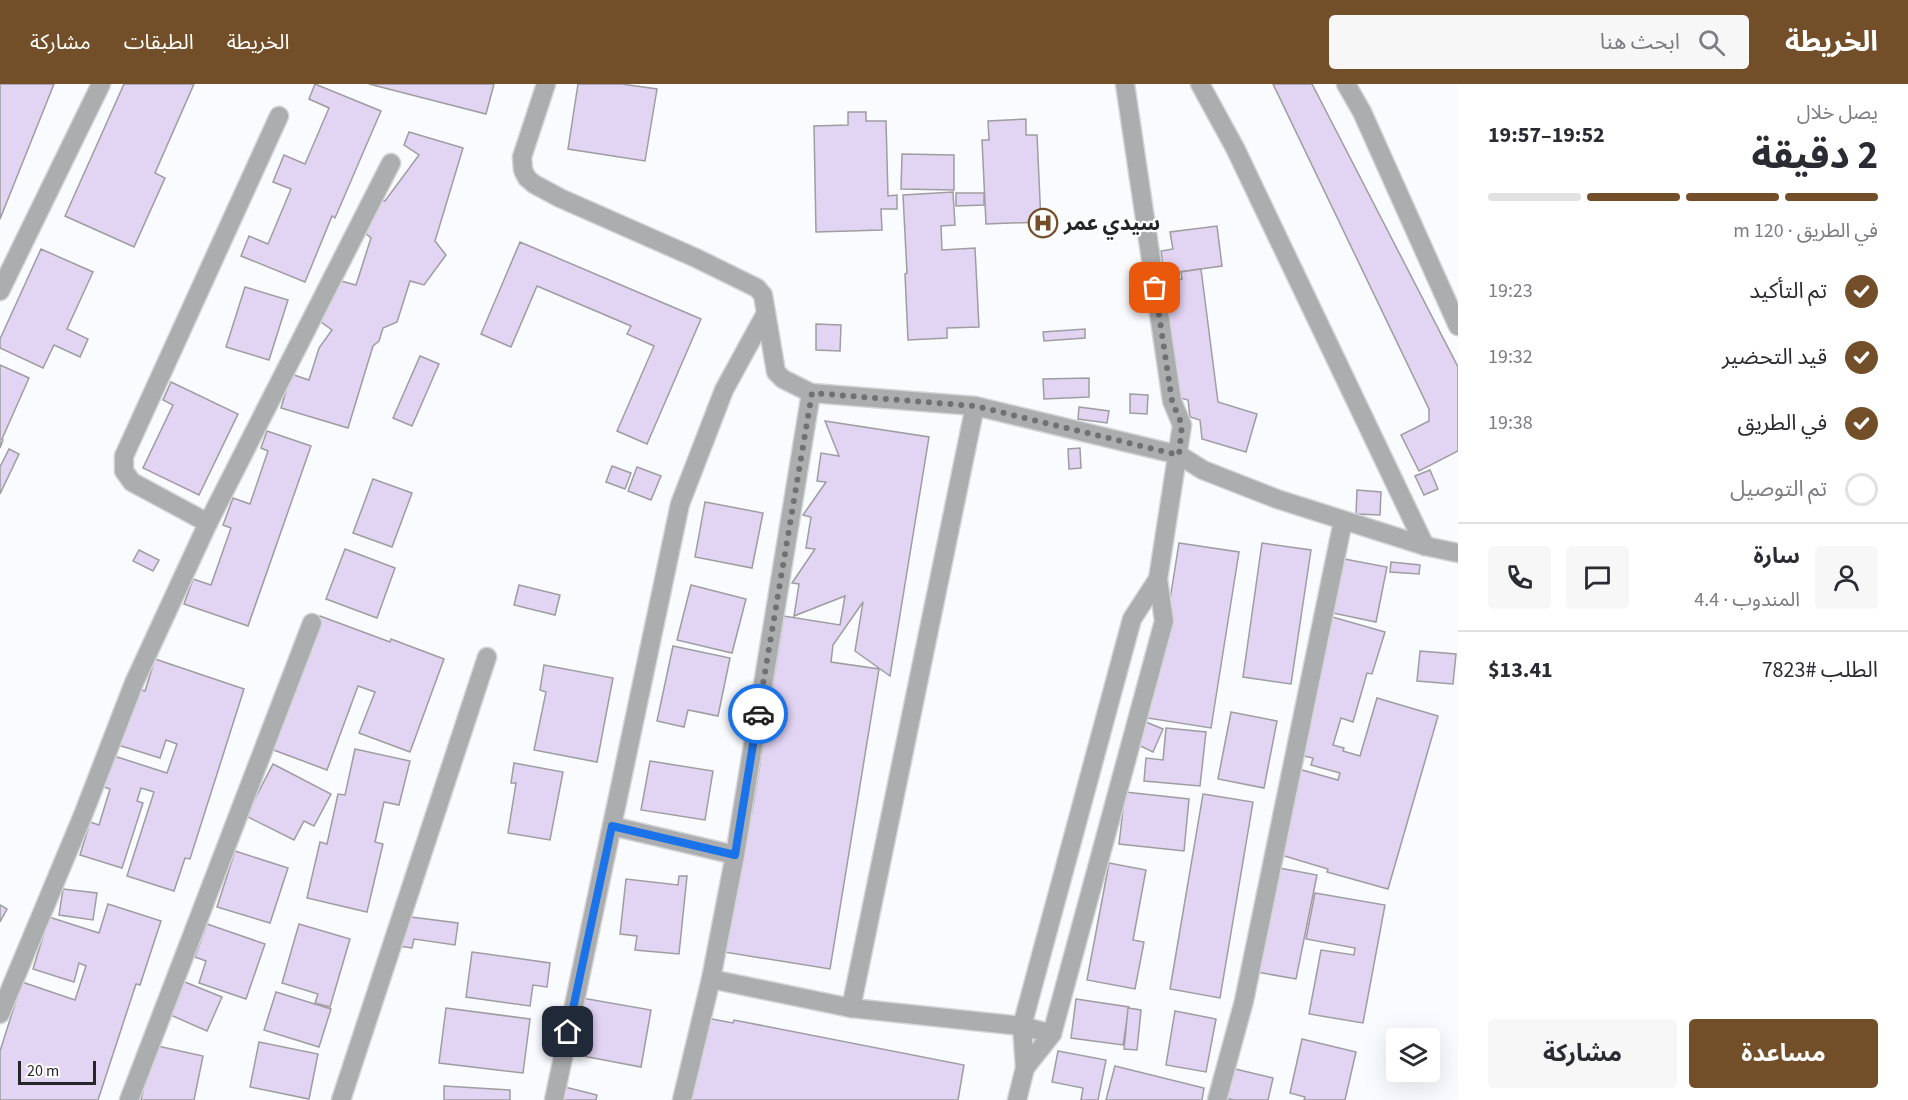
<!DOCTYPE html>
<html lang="ar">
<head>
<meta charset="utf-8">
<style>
	:root { --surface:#fff; --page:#f7f7f7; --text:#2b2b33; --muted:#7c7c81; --line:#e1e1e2; --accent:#724f28 }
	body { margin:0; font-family:"Source Sans 3","Noto Sans Arabic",sans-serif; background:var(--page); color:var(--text); direction:rtl; height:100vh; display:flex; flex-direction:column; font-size:22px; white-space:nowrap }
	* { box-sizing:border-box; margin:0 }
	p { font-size:20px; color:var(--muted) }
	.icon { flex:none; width:33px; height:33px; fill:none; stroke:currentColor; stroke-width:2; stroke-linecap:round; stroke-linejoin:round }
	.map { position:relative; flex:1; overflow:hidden; direction:ltr }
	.details { display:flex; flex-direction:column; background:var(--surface); width:450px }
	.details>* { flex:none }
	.controls { position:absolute; left:1386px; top:944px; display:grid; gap:12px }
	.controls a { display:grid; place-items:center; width:54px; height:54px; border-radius:6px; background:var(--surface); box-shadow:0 6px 24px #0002; font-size:30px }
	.scale { position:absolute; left:18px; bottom:15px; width:78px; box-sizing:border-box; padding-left:6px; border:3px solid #252627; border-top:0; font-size:16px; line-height:21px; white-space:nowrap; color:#252627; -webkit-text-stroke:4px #fff; paint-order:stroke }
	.pin { position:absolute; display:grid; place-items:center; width:51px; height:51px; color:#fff; margin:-26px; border-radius:12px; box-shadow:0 3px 9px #0006 }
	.courier { position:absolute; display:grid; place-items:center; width:60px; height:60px; margin:-30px; border:4px solid #1a73e8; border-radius:50%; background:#fff; color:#222; box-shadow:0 2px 8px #0007 }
	.overview em { font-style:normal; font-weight:700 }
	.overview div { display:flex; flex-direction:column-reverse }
	.overview { display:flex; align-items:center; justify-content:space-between; height:102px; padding:0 30px }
	h1 { font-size:39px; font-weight:700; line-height:45px }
	.bar { display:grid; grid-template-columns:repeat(4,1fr); gap:9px 6px; align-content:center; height:72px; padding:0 30px }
	.bar i { height:8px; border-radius:4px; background:var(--line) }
	.bar .active { background:var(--accent) }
	.bar p { grid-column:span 4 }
	.line { display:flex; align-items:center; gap:15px; padding:0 30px; border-top:2px solid var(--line) }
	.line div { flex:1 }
	.round { display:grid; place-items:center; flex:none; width:63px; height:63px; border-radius:6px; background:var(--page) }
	ol { padding:0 30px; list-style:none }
	li { display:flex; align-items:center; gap:18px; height:66px }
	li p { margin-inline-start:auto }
	li .icon { padding:6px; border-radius:50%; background:var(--accent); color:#fff; stroke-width:4 }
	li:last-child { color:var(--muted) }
	li i { width:33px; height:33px; border:3px solid var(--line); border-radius:50% }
	.cta { display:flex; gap:12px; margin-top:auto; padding:12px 30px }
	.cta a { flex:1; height:69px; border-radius:6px; background:var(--accent); color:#fff; font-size:24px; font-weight:700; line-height:69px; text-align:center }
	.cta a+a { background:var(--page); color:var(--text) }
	header { display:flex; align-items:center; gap:36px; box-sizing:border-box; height:84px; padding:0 30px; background:var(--accent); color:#fff }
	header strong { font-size:28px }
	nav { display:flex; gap:33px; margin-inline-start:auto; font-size:21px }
	.search { width:420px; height:54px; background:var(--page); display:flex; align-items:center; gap:15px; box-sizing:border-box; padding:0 21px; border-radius:6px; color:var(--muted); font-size:22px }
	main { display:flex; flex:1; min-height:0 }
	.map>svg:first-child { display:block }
	.building { fill:#e2d4f3; stroke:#9e9da0; stroke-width:1.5 }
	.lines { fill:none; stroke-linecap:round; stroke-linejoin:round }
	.street-casing { stroke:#d4d5d7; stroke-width:21 }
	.street { stroke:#acadae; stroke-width:18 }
	.done { stroke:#707172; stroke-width:6; stroke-dasharray:0 10.8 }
	.route { stroke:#1a73e8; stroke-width:8 }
	.labels { text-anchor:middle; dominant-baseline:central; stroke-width:4.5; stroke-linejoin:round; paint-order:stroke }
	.poi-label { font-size:21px; font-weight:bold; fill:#252627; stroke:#fff; text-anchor:start }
</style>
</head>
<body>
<header>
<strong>الخريطة</strong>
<div class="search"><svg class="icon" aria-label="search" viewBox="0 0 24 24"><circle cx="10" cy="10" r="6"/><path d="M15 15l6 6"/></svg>ابحث هنا</div>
<nav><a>الخريطة</a><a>الطبقات</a><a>مشاركة</a></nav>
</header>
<main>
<section class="details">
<div class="overview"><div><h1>2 دقيقة</h1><p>يصل خلال</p></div><em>19:52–19:57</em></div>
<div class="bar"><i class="active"></i><i class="active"></i><i class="active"></i><i></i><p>في الطريق · 120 m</p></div>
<ol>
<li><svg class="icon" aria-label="check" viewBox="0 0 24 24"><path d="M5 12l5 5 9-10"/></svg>تم التأكيد<p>19:23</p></li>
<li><svg class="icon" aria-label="check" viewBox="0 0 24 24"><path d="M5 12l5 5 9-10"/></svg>قيد التحضير<p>19:32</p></li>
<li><svg class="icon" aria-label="check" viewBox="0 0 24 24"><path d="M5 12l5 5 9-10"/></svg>في الطريق<p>19:38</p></li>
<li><i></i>تم التوصيل</li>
</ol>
<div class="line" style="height:108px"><a class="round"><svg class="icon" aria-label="person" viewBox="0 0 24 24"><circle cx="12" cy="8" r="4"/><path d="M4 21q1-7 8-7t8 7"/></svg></a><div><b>سارة</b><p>المندوب · 4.4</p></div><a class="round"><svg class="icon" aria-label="chat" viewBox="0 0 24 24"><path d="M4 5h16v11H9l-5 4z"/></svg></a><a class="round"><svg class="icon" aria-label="phone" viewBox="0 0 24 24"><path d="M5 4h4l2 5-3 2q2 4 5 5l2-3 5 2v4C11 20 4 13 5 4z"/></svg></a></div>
<div class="line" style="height:78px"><div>الطلب #7823</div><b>$13.41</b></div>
<div class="cta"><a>مساعدة</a><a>مشاركة</a></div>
</section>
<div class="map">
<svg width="1458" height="1016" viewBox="0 0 1458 1016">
	<rect width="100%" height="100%" fill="#fafbfe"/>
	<g class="building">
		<path d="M0 0H54L0 135Z"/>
		<path d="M124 0H194L155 89 165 94 134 163 65 132Z"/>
		<path d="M315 0 381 27 335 134 332 132 305 198 241 172 249 152 268 160 291 105 273 98 284 71 305 80 329 24 309 15Z"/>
		<path d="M369 0H494L486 30Z"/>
		<path d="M578 0H622L657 5 645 77 568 65Z"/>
		<path d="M1273 0H1312L1458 283V367L1419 387 1401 351 1429 337V325Z"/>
		<path d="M848 28H866V37H886L888 112 897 111V125H881L882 146 816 148 814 42 848 41Z"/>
		<path d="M1026 35V51H1037L1041 138 986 140 982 56H989L988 37Z"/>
		<path d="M409 48 463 64 435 157 446 171 424 201 410 197 397 238 383 244 379 257 373 262 348 344 281 324 291 290 309 296 319 264 332 246 321 238 328 215 337 196 356 201 371 154 364 148 374 114 385 117 419 71 404 61Z"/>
		<path d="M902 70 954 71V106L901 105Z"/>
		<path d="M953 108 955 141 941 142 942 166 975 164 979 243 947 244V254L908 256 905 190 907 189 903 111Z"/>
		<path d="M956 109H984V121L956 122Z"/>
		<path d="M1217 142 1222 182 1164 190 1161 167 1173 165 1170 148Z"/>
		<path d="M520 158 701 235 647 360 617 347 654 262 627 250 631 242 537 202 511 263 481 250Z"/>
		<path d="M41 165 93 188 67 245 88 255 80 273 54 261 43 284 0 264V255Z"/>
		<path d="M1201 185 1218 318 1257 330 1246 368 1202 355 1200 336 1190 333 1188 316 1177 313 1162 198 1182 195 1181 188Z"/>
		<path d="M245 203 288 216 269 276 226 263Z"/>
		<path d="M816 240 841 241 840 267 816 266Z"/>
		<path d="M1085 245V254L1044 257 1043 248Z"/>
		<path d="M420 272 439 280 412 342 393 334Z"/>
		<path d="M0 281 29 294 2 355 3 356 0 364Z"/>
		<path d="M1089 294V313L1044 315 1043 295Z"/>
		<path d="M171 298 238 330 199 411 143 384 173 321 163 316Z"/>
		<path d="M1130 310 1148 311 1147 330 1130 329Z"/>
		<path d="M1079 323 1109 327 1107 339 1078 335Z"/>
		<path d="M825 337 929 353 890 592 855 567 863 518 833 561 831 578 879 585 830 885 718 867 742 727 752 729 784 532 840 541 845 512 794 532 799 500 792 499 815 465 806 464 811 433 803 431 826 398 817 397 821 369 839 372Z"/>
		<path d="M267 347 311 362 248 542 184 520 193 495 211 501 231 444 223 441 233 414 250 420 268 367 261 364Z"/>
		<path d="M1080 364 1081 384 1069 385 1068 365Z"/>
		<path d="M9 365 19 370 0 410V383Z"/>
		<path d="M612 382 631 389 625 405 606 398Z"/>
		<path d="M637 383 661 392 651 416 628 407Z"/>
		<path d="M1430 386 1438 405 1424 411 1415 392Z"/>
		<path d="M373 395 412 409 392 463 353 449Z"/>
		<path d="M1357 406 1381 408 1380 431 1356 430Z"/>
		<path d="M705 418 763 429 752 484 695 473Z"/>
		<path d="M1179 459 1239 468 1211 644 1141 633 1160 578Z"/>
		<path d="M1262 459 1311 466 1291 600 1243 593Z"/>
		<path d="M345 465 395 484 377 534 326 515Z"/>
		<path d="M139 466 159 476 153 487 133 477Z"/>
		<path d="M1339 474 1387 483 1376 538 1328 528Z"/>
		<path d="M1391 478 1420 481 1419 490 1390 488Z"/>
		<path d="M519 501 560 511 555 531 514 521Z"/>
		<path d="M691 501 746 515 732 569 677 556Z"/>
		<path d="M320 532 390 558 391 555 444 575 410 668 359 649 375 608 358 602 327 686 271 665Z"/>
		<path d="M1329 532 1385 548 1372 590 1367 589 1353 638 1341 634 1333 661 1344 664 1343 667 1360 672 1377 614 1438 632 1388 805 1327 788 1328 785 1271 768 1295 684 1338 696 1340 689 1311 681 1313 674 1295 670Z"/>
		<path d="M673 562 730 574 718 632 688 626 684 643 657 637Z"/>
		<path d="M1420 567 1456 570 1453 600 1417 597Z"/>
		<path d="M155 575 244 605 190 775 185 774 174 807 127 792 154 708 141 704 137 717 143 719 122 784 80 771 90 738 99 741 110 705 101 702 111 671 167 689 177 660 166 656 160 674 118 661 136 604 145 607Z"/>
		<path d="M544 581 613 594 597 678 534 666 546 608 540 606Z"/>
		<path d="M1231 628 1277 637 1264 704 1218 695Z"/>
		<path d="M1141 636 1163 645 1153 668 1132 658Z"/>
		<path d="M1166 644 1206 648 1200 702 1144 697 1146 674 1163 676Z"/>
		<path d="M355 665 410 677 399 721 384 718 375 758 383 760 367 828 307 814 320 758 327 760 338 710 345 711Z"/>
		<path d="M650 677 713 687 705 736 641 726Z"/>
		<path d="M514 679 563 688 550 756 508 749 516 699H511Z"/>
		<path d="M273 680 331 710 314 742 304 737 294 756 246 732Z"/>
		<path d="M1125 708 1189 715 1184 767 1119 760Z"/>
		<path d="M1203 710 1253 718 1220 914 1170 905Z"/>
		<path d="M235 767 288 784 270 839 217 823Z"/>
		<path d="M1109 779 1146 786 1133 856 1144 858 1135 905 1087 896Z"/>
		<path d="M1274 783 1317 791 1296 895 1251 887Z"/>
		<path d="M679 792H687L679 870 635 866 637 852 620 850 626 795 678 801Z"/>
		<path d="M63 805 97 809 93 836 59 831Z"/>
		<path d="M1315 809 1385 821 1363 939 1309 930 1321 866 1354 871 1355 864 1306 855Z"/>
		<path d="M108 820 161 837 140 901 136 900 98 1016H0V967L22 898 75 916 86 882 79 879 74 898 33 885 49 833 99 849Z"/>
		<path d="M0 821 7 825 0 838Z"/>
		<path d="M403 832 458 839 455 861 414 855 412 864 399 862Z"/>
		<path d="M207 840 265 860 246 915 199 899 206 877 195 873Z"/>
		<path d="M299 840 350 855 330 923 315 919 318 910 282 899Z"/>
		<path d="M472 868 550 879 547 903 533 901 530 922 466 913Z"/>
		<path d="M180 896 222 913 207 947 166 929Z"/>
		<path d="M276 908 331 925 319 963 264 946Z"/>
		<path d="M582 914 651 926 641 983 572 970Z"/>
		<path d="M1076 915 1129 923 1123 961 1071 954Z"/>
		<path d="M446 924 530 935 523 989 439 979Z"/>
		<path d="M1128 924 1141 926 1137 966 1124 965Z"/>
		<path d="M1175 927 1216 935 1206 988 1166 981Z"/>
		<path d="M701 933 733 939 734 936 964 981 958 1016H685Z"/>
		<path d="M1302 955 1356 968 1345 1016H1304L1305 1013 1290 1009Z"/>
		<path d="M259 958 318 970 309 1015 250 1003Z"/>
		<path d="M153 961 203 972 194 1016H141Z"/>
		<path d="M1058 967 1106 976 1098 1016H1081L1083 1004 1052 998Z"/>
		<path d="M1115 982 1204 1004 1202 1016H1106Z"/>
		<path d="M1227 983 1273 994 1268 1016H1234L1220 1013Z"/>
		<path d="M553 1000 597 1011 596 1016H549Z"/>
		<path d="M444 1002 510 1006V1016H444Z"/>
	</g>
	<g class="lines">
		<g class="street-casing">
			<g id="street">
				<path d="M546 0 522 73 523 86 527 94 534 100 560 114 696 174 757 204 763 211 776 288 783 295 811 309 975 322 1179 371 1203 386 1277 415 1425 462 1458 469"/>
				<path d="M1200 0 1235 64 1425 462"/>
				<path d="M1346 0 1362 28 1458 242"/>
				<path d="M0 207 101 0"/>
				<path d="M208 439 132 398 124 387V372L279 32"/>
				<path d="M612 742 735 771"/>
				<path d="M711 895 851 924 1022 942 1052 950"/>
				<path d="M851 924 975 322"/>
				<path d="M0 930 83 731 134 599 208 439 391 79"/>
				<path d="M1025 984 1052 950 1164 537 1158 495 1182 341 1172 317 1125 0"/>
				<path d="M129 1016 312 539"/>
				<path d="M341 1016 487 573"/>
				<path d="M554 1016 680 420 724 306 766 229"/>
				<path d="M682 1016 711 895 735 771 811 309"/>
				<path d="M1017 1016 1025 984 1022 942 1132 535 1158 495"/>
				<path d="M1217 1016 1244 917 1343 437"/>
			</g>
		</g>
		<use href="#street" class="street"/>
	</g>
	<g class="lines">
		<path class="done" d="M758 630 812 309 975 322 1179 371 1182 341 1172 317 1155 204"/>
		<path class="route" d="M568 948 612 742 735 771 758 630"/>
	</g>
	<defs>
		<g id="hospital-ring" transform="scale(1.5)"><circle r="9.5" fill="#fff" stroke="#724f28" stroke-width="1.5"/><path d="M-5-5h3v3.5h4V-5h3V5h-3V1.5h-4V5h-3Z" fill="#724f28"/></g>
	</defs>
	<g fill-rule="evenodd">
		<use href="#hospital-ring" x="1043" y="139"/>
	</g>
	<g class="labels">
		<g class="poi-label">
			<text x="1064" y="139">سيدي عمر</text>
		</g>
	</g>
</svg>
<div class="controls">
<a><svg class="icon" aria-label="layers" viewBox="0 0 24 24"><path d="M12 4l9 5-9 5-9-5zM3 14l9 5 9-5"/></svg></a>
</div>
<div class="scale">20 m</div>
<div class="pin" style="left:1155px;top:204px;background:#ea580c"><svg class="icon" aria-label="bag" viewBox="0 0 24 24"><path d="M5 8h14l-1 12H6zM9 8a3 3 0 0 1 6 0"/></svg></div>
<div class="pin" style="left:568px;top:948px;background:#1f2937"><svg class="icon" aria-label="home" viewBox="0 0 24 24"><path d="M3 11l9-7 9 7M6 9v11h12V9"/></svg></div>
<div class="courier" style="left:758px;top:630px"><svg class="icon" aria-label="car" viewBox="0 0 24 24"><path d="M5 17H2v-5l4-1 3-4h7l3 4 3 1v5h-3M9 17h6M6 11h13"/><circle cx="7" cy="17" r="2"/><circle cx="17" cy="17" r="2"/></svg></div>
</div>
</main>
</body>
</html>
